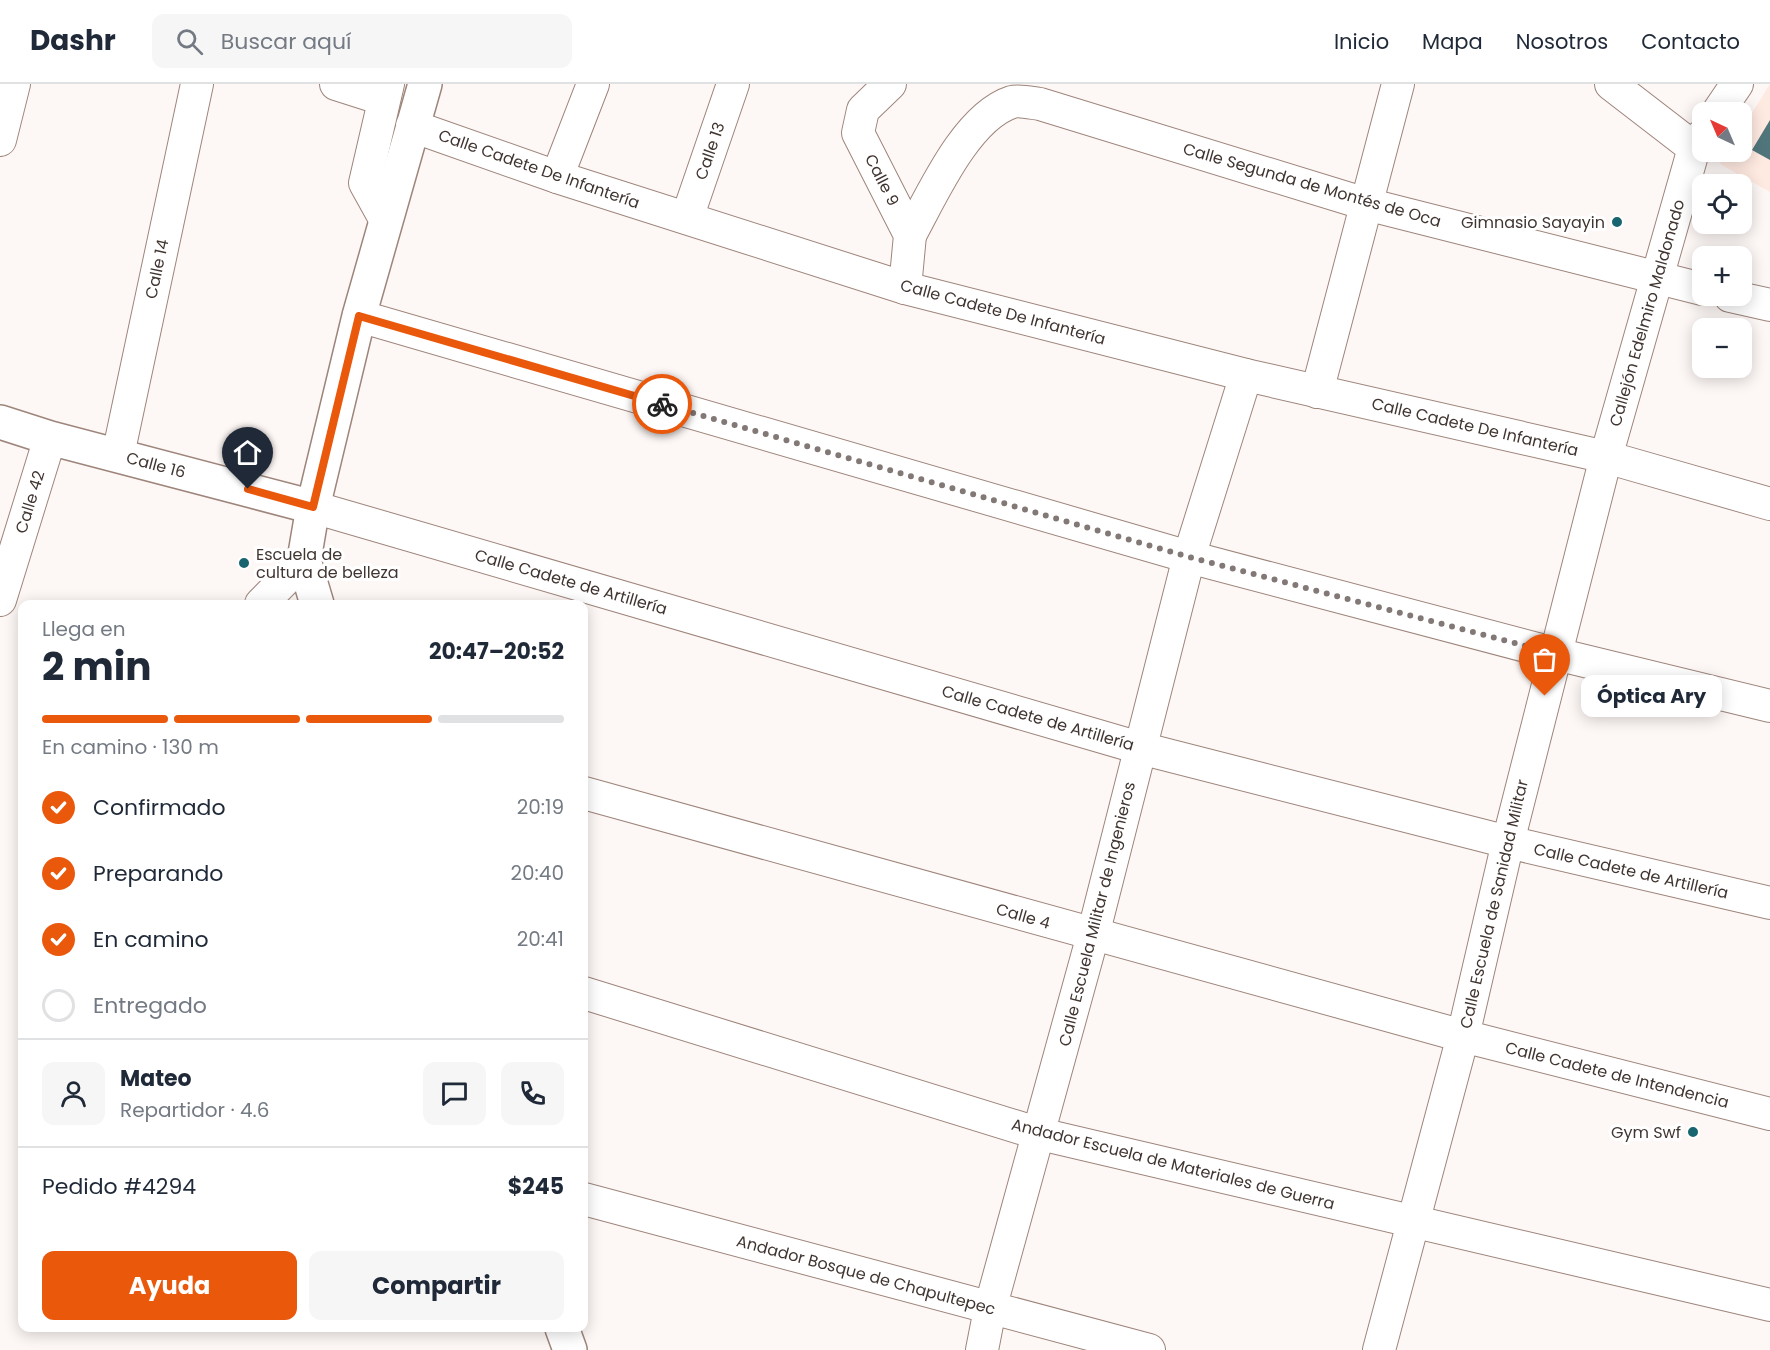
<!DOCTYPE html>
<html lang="es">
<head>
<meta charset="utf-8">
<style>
	:root { --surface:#fff; --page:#f6f6f7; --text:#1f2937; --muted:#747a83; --line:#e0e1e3; --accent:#ea580c }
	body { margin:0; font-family:Poppins,sans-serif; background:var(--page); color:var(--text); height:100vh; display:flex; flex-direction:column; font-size:22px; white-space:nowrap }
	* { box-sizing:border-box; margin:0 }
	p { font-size:20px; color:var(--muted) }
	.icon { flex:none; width:33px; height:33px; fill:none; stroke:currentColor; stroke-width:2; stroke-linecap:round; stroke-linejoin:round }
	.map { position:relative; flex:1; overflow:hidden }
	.sheet { position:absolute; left:18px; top:516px; width:570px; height:732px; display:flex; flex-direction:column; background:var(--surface); border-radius:12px; box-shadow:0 3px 15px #0003 }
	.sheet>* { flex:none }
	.needle { width:39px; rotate:316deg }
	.buttons { position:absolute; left:1692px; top:18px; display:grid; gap:12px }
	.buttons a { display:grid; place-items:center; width:60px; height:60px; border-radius:12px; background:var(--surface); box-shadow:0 3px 15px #0003; font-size:30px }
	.pin { position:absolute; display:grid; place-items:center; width:51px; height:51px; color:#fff; margin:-62px -26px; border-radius:50% 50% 50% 0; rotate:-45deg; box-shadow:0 0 6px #0007 }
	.pin .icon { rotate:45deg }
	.courier { position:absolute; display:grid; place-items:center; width:60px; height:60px; margin:-30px; border:4px solid #ea580c; border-radius:50%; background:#fff; color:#222; box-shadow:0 2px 8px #0007 }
	.bubble { position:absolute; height:42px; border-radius:12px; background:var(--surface); box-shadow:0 3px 15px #0003; font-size:20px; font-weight:700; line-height:42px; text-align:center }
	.headline em { font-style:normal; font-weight:700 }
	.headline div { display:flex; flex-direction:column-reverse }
	.headline { display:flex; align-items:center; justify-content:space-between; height:102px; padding:0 24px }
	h1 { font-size:39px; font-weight:700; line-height:45px }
	.bar { display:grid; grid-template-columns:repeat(4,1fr); gap:9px 6px; align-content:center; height:72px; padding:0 24px }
	.bar i { height:8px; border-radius:4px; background:var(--line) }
	.bar .on { background:var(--accent) }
	.bar p { grid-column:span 4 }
	.line { display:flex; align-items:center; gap:15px; padding:0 24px; border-top:2px solid var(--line) }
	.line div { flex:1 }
	.round { display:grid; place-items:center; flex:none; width:63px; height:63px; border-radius:12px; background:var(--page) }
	ol { padding:0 24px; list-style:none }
	li { display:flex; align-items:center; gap:18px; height:66px }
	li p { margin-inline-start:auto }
	li .icon { padding:6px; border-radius:50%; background:var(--accent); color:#fff; stroke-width:4 }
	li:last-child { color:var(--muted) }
	li i { width:33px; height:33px; border:3px solid var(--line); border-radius:50% }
	.cta { display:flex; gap:12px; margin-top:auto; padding:12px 24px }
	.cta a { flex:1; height:69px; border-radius:12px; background:var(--accent); color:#fff; font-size:24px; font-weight:700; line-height:69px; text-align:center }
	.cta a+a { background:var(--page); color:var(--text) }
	header { display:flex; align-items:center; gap:36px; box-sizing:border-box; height:84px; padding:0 30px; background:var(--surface); border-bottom:2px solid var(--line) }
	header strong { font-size:28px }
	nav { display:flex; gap:33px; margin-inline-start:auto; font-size:21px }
	.search { width:420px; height:54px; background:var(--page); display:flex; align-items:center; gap:15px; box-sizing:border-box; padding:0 21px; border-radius:12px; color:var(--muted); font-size:22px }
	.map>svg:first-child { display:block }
	.built { fill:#ffeae1 }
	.building { fill:#50767c }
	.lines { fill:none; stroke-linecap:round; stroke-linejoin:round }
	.minor-casing { stroke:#9e857b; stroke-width:34 }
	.major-casing { stroke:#9e857b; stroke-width:36 }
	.minor { stroke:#fff; stroke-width:32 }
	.major { stroke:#fff; stroke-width:33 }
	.done { stroke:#827976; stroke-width:6; stroke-dasharray:0 10.8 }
	.route { stroke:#ea580c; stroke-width:8 }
	.poi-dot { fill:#18646f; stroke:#fff; stroke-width:2 }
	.labels { text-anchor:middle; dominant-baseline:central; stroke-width:6; stroke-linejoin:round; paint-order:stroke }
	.street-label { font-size:16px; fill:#403531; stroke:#fff }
	.poi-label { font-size:16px; fill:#403531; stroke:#fff; text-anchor:end }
</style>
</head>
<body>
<header>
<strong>Dashr</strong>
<div class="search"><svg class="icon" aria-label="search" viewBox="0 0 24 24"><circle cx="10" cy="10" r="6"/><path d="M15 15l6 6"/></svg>Buscar aquí</div>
<nav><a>Inicio</a><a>Mapa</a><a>Nosotros</a><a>Contacto</a></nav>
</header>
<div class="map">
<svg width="1770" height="1266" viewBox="0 0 1770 1266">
	<rect width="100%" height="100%" fill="#fdf7f5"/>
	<path class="built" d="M1770 0V108L1720 80 1727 68H1742V45Z"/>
	<path class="building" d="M1770 36V76L1752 66Z"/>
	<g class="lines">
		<g class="minor-casing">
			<g id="minor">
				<path d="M336 0 383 15"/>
				<path d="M890 0 863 26 858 49 910 151 905 204"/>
				<path d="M1611 0 1694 64"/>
				<path d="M1718 28 1737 0"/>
				<path d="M412 42 557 93 905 204 1246 291 1606 373 1770 420"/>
				<path d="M0 56 14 0"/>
				<path d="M557 93 593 0"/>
				<path d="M687 134 733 0"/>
				<path d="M385 135 365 99 388 0"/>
				<path d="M910 151C932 111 966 33 1012 18 1019 16 1032 19 1040 20L1366 120 1702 205"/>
				<path d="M1730 212 1770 221"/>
				<path d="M359 232 1189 473 1556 570 1770 622"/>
				<path d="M1317 308 1398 0"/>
				<path d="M118 371 197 0"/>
				<path d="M313 423 1140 664 1508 758 1770 819"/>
				<path d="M0 516 50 354"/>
				<path d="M261 520 304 476"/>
				<path d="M584 709 1463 952 1770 1030"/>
				<path d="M584 909 1040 1050 1770 1221"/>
				<path d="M584 1115 1149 1266"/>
				<path d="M982 1266 990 1225 1093 851 1189 473 1246 291"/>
				<path d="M1379 1266 1463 952 1508 758 1606 373 1694 64 1702 52"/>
			</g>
		</g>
		<g class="major-casing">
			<g id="major">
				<path d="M0 338 50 354 313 423"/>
				<path d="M317 520 304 476 313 423 359 232 425 0"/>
				<path d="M562 1244 570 1266"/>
			</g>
		</g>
		<use href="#minor" class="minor"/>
		<use href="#major" class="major"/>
	</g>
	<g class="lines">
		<path class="done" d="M662 320 1189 473 1556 570 1545 612"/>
		<path class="route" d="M248 405 313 423 359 232 662 320"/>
	</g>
	<g class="poi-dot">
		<circle cx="1617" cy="138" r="6"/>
		<circle cx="244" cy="479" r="6"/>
		<circle cx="1693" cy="1048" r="6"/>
	</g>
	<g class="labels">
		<g class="street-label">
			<text transform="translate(710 67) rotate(-71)">Calle 13</text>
			<text transform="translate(539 85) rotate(19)">Calle Cadete De Infantería</text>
			<text transform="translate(882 96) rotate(63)">Calle 9</text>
			<text transform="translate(1312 101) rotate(16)">Calle Segunda de Montés de Oca</text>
			<text transform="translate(157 185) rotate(-78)">Calle 14</text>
			<text transform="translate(1003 228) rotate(15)">Calle Cadete De Infantería</text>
			<text transform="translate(1647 229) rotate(-74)">Callejón Edelmiro Maldonado</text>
			<text transform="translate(1475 343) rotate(13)">Calle Cadete De Infantería</text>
			<text transform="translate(156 381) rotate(15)">Calle 16</text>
			<text transform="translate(30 418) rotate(-73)">Calle 42</text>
			<text transform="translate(571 498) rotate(16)">Calle Cadete de Artillería</text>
			<text transform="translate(1038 634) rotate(16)">Calle Cadete de Artillería</text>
			<text transform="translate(1631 787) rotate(13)">Calle Cadete de Artillería</text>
			<text transform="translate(1494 820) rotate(-77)">Calle Escuela de Sanidad Militar</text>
			<text transform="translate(1097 830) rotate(-76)">Calle Escuela Militar de Ingenieros</text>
			<text transform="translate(1023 832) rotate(16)">Calle 4</text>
			<text transform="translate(1617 991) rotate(14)">Calle Cadete de Intendencia</text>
			<text transform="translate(1173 1080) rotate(14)">Andador Escuela de Materiales de Guerra</text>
			<text transform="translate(866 1191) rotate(15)">Andador Bosque de Chapultepec</text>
		</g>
		<g class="poi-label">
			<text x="1605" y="138">Gimnasio Sayayin</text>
			<text x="256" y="470" text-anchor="start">Escuela de<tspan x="256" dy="18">cultura de belleza</tspan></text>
			<text x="1681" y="1048">Gym Swf</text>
		</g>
	</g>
</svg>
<div class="buttons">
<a><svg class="needle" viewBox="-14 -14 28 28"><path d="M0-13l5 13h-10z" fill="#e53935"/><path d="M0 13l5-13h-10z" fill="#747a83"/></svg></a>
<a><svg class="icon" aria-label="locate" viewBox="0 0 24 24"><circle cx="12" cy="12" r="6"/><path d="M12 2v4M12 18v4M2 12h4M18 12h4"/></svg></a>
<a>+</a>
<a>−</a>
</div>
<div class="pin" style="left:1545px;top:612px;background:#ea580c"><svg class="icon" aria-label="bag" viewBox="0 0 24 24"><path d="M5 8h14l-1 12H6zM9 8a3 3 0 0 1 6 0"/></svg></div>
<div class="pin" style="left:248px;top:405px;background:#1f2937"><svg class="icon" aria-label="home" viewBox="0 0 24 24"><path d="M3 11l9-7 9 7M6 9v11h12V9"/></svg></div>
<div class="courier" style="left:662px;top:320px"><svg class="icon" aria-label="bike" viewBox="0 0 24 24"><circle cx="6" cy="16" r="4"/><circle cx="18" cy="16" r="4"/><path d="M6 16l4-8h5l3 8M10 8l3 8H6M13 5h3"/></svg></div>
<div class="bubble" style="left:1581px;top:591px;width:141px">Óptica Ary</div>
<section class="sheet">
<div class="headline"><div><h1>2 min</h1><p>Llega en</p></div><em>20:47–20:52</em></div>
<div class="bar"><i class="on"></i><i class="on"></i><i class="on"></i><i></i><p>En camino · 130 m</p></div>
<ol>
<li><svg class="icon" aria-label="check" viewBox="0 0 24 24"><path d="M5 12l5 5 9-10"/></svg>Confirmado<p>20:19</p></li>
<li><svg class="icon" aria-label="check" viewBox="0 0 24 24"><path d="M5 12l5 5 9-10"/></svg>Preparando<p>20:40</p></li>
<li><svg class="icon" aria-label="check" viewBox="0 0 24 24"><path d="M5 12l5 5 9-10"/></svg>En camino<p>20:41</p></li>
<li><i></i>Entregado</li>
</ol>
<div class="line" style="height:108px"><a class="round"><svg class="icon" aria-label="person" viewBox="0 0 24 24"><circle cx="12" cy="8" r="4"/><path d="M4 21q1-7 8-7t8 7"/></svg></a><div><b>Mateo</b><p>Repartidor · 4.6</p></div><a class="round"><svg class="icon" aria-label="chat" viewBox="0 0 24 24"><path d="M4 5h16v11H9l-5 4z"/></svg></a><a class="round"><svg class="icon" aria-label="phone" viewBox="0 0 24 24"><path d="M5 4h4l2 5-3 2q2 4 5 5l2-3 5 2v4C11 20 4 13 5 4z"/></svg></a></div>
<div class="line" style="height:78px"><div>Pedido #4294</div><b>$245</b></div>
<div class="cta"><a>Ayuda</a><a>Compartir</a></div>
</section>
</div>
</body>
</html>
